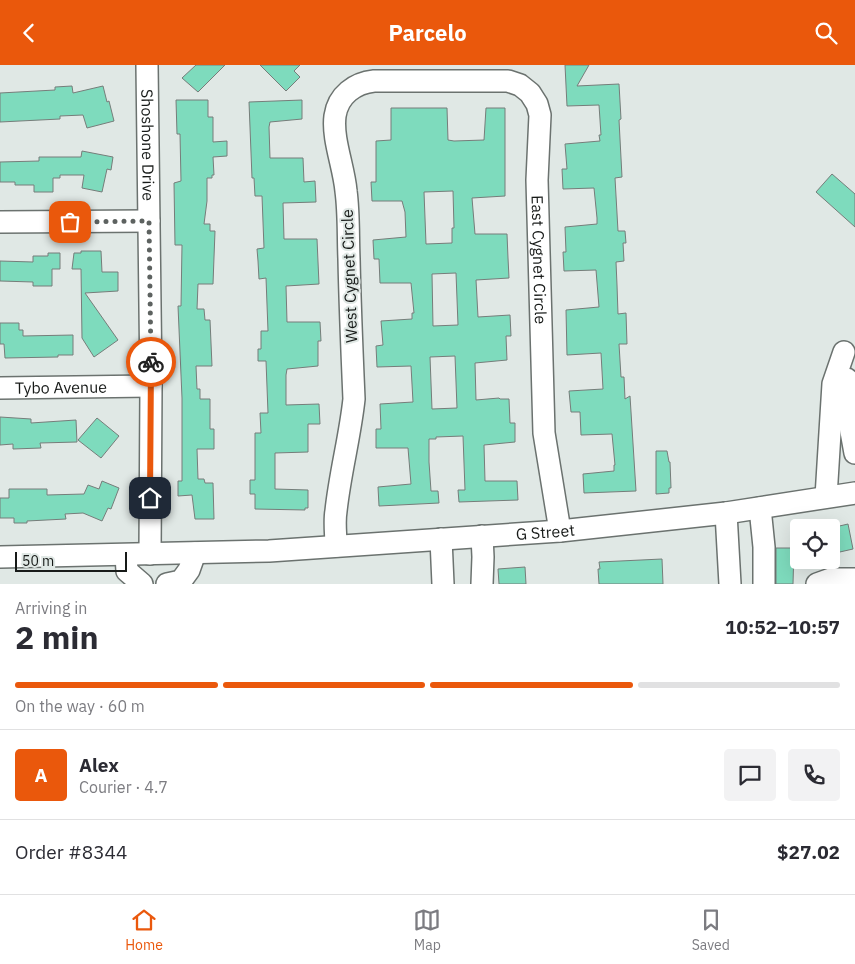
<!DOCTYPE html>
<html lang="en">
<head>
<meta charset="utf-8">
<style>
	:root { --surface:#fff; --page:#f2f2f3; --text:#2b2b33; --muted:#7c7c81; --line:#e1e1e2; --accent:#ea580c }
	body { margin:0; font-family:"IBM Plex Sans",sans-serif; background:var(--page); color:var(--text); height:100vh; display:flex; flex-direction:column; font-size:19px; white-space:nowrap }
	* { box-sizing:border-box; margin:0 }
	p { font-size:16px; color:var(--muted) }
	.icon { flex:none; width:28px; height:28px; fill:none; stroke:currentColor; stroke-width:2; stroke-linecap:round; stroke-linejoin:round }
	.map { position:relative; height:519px; overflow:hidden }
	.drawer { display:flex; flex-direction:column; background:var(--surface); flex:1 }
	.drawer>* { flex:none }
	.buttons { position:absolute; left:790px; top:454px; display:grid; gap:10px }
	.buttons a { display:grid; place-items:center; width:50px; height:50px; border-radius:5px; background:var(--surface); box-shadow:0 5px 20px #0002; font-size:25px }
	.scale { position:absolute; left:15px; bottom:12px; width:112px; box-sizing:border-box; padding-left:5px; border:2px solid #171a18; border-top:0; font-size:14px; line-height:18px; white-space:nowrap; color:#171a18; -webkit-text-stroke:4px #e0e8e5; paint-order:stroke }
	.pin { position:absolute; display:grid; place-items:center; width:42px; height:42px; color:#fff; margin:-21px; border-radius:10px; box-shadow:0 2px 8px #0006 }
	.courier { position:absolute; display:grid; place-items:center; width:50px; height:50px; margin:-25px; border:4px solid #ea580c; border-radius:50%; background:#fff; color:#222; box-shadow:0 1px 6px #0007 }
	.summary em { font-style:normal; font-weight:700 }
	.summary div { display:flex; flex-direction:column-reverse }
	.summary { display:flex; align-items:center; justify-content:space-between; height:85px; padding:0 15px }
	h1 { font-size:32px; font-weight:700; line-height:38px }
	.bar { display:grid; grid-template-columns:repeat(4,1fr); gap:8px 5px; align-content:center; height:60px; padding:0 15px }
	.bar i { height:6px; border-radius:4px; background:var(--line) }
	.bar .on { background:var(--accent) }
	.bar p { grid-column:span 4 }
	.line { display:flex; align-items:center; gap:12px; padding:0 15px; border-top:1px solid var(--line) }
	.line div { flex:1 }
	.round { display:grid; place-items:center; flex:none; width:52px; height:52px; border-radius:5px; background:var(--page) }
	header { display:flex; justify-content:space-between; align-items:center; height:65px; padding:0 15px; background:var(--accent); color:#fff; font-size:22px; font-weight:700 }
	.dock { display:flex; justify-content:space-around; align-items:center; height:70px; border-top:1px solid var(--line); background:var(--surface); font-size:14px; color:var(--muted) }
	.dock a { display:grid; justify-items:center; gap:2px }
	.dock .on { color:var(--accent) }
	.map>svg:first-child { display:block }
	.building { fill:#7edbbd; stroke:#767d7a; fill-rule:evenodd }
	.lines { fill:none; stroke-linecap:round; stroke-linejoin:round }
	.minor-casing { stroke:#6b726f; stroke-width:24 }
	.minor { stroke:#fff; stroke-width:21 }
	.done { stroke:#5d6260; stroke-width:5; stroke-dasharray:0 9 }
	.route { stroke:#ea580c; stroke-width:6 }
	.labels { text-anchor:middle; dominant-baseline:central; stroke-width:4; stroke-linejoin:round; paint-order:stroke }
	.street-label { font-size:16px; fill:#171a18; stroke:#e0e8e5 }
</style>
</head>
<body>
<header><svg class="icon" aria-label="back" viewBox="0 0 24 24"><path d="M15 5l-7 7 7 7"/></svg>Parcelo<svg class="icon" aria-label="search" viewBox="0 0 24 24"><circle cx="10" cy="10" r="6"/><path d="M15 15l6 6"/></svg></header>
<div class="map">
<svg width="855" height="519" viewBox="0 0 855 519">
	<rect width="100%" height="100%" fill="#e0e8e5"/>
	<g class="building">
		<path d="M196 0H225L198 27 182 13Z"/>
		<path d="M260 0H300L294 6 300 12 286 26Z"/>
		<path d="M565 0H589L577 21 619 19 621 54 619 55 622 112 615 113 618 166H625L626 178H623L624 196 616 197 617 220 618 249 626 248 627 279H619L621 312H624L625 334 630 331 636 426 584 428 583 409 614 406V400H615L612 369 581 370 580 347H571L569 326 603 324 601 288 567 290 566 245 599 242 596 205 564 206 563 187H566L565 162 597 159V153L594 123 563 124 562 104H567L565 79 600 76 599 70H601L599 40 567 41Z"/>
		<path d="M72 21 73 28 103 21 107 37 109 36 114 56 87 63 83 50 60 51V54L0 57V28L55 25V22Z"/>
		<path d="M176 35H208V52H213V77L227 76V91L213 92 214 110H212V113H207V136L204 159H210V166H215L213 219H198L197 244H204L205 255H210L212 301H196L197 324H200V334H210V364H214V384H197L198 414H204L205 418H213L214 454H195L192 430 178 431V416H182V333L178 241H181L182 180H175L174 118 181 116 180 69H177Z"/>
		<path d="M302 35V54L270 57 269 62 270 93H303L304 117 315 116 316 137 283 138 284 174H317L319 219 286 221 287 257H320L321 276H318V301L287 304 286 310V340L319 339 320 359H308V387L275 388V424L308 425V443H305V445L255 444V429H250V415H255V368H261L260 348H268L266 296H258V284H261V266H268L266 213 259 214 258 196 257 184 264 183 262 131H255L254 113H252L249 37Z"/>
		<path d="M391 43H447L448 75 454 76 484 75 486 43H505V131L472 133 475 169H507L508 193 509 213 476 215 478 252 510 250 511 271H506L507 295 475 298 476 335 499 333 500 334H509L510 358H515V377L484 380 485 416H517L518 435 459 437 458 425H465L463 371 436 372V374H429V397L431 426H438L439 438 379 441 378 422 411 419 408 383H376V364H381L380 339 413 337 411 301 377 302 376 281 383 280 381 256 412 254V248H414L411 218H380L379 194H374L373 175 406 172 405 147 402 136H372L371 117H376V76L391 75ZM453 126 454 163H452V178L426 179 424 127ZM456 208 458 260 433 261 432 209ZM455 291 457 343 432 344 430 292Z"/>
		<path d="M82 86 113 92 111 105 107 104 102 127 82 123 84 110H60V113H53V127H34V120H15V117H0V97L39 96V92H81Z"/>
		<path d="M832 109 855 129V162L816 127Z"/>
		<path d="M81 186H101L102 207H118V226L85 228 118 275 94 292 82 273 81 204H72L74 188H81Z"/>
		<path d="M48 188H60V204H52V221H33V217L0 216V196L33 197V191H48Z"/>
		<path d="M0 258H19V265H23V271L73 270V290H58V292L5 293 4 279H0Z"/>
		<path d="M0 352 31 354V358L76 355 77 377 40 378 41 383 13 384V379L0 380Z"/>
		<path d="M97 353 119 371 101 393 78 375Z"/>
		<path d="M656 386H667L669 397H670L671 423H669V428L656 429Z"/>
		<path d="M102 416 119 423 111 444 108 443 102 456 83 448 65 449 66 454 27 456V458H14V453H0V433H9V424H47V430L84 429 88 420 99 424Z"/>
		<path d="M848 459 853 484 831 489V463Z"/>
		<path d="M776 483H794L793 519H776Z"/>
		<path d="M662 494 663 519H599L598 504H600L599 497Z"/>
		<path d="M525 502 526 519H499L498 504Z"/>
	</g>
	<g class="lines">
		<g class="minor-casing">
			<g id="minor">
				<path id="s1" d="M147 0 151 321 150 489"/>
				<path d="M0 157 149 156"/>
				<path d="M847 314 846 339 855 388"/>
				<path id="s2" d="M0 323 151 321"/>
				<path d="M826 432 833 319 844 287"/>
				<path d="M760 443 764 482V519"/>
				<path d="M726 448 730 519"/>
				<path d="M482 471 483 492 482 519"/>
				<path d="M441 474 443 519"/>
				<path id="s3" d="M336 481C336 470 334 457 336 446 340 408 350 372 354 334 352 288 350 241 349 194 348 171 349 148 346 126 344 102 332 74 335 51 338 30 355 18 374 16H508L520 20 530 28 537 39 540 50 537 115 544 368 560 466"/>
				<path d="M126 490 127 506 142 519"/>
				<path id="s4" d="M0 492 269 486 560 466 726 448 855 428"/>
				<path d="M167 519 181 516 189 505 195 488"/>
				<path d="M817 519 831 514H855"/>
			</g>
		</g>
		<use href="#minor" class="minor"/>
	</g>
	<g class="lines">
		<path class="done" d="M70 157 149 156 151 297"/>
		<path class="route" d="M150 433 151 297"/>
	</g>
	<g class="labels">
		<g class="street-label">
			<text stroke="none"><textPath href="#s1" startOffset="80">Shoshone Drive</textPath></text>
			<text stroke="none"><textPath href="#s3" startOffset="818">East Cygnet Circle</textPath></text>
			<text transform="translate(349 211) rotate(-92)">West Cygnet Circle</text>
			<text stroke="none"><textPath href="#s2" startOffset="61">Tybo Avenue</textPath></text>
			<text stroke="none"><textPath href="#s4" startOffset="546">G Street</textPath></text>
		</g>
	</g>
</svg>
<div class="buttons">
<a><svg class="icon" aria-label="locate" viewBox="0 0 24 24"><circle cx="12" cy="12" r="6"/><path d="M12 2v4M12 18v4M2 12h4M18 12h4"/></svg></a>
</div>
<div class="scale">50 m</div>
<div class="pin" style="left:70px;top:157px;background:#ea580c"><svg class="icon" aria-label="bag" viewBox="0 0 24 24"><path d="M5 8h14l-1 12H6zM9 8a3 3 0 0 1 6 0"/></svg></div>
<div class="pin" style="left:150px;top:433px;background:#1f2937"><svg class="icon" aria-label="home" viewBox="0 0 24 24"><path d="M3 11l9-7 9 7M6 9v11h12V9"/></svg></div>
<div class="courier" style="left:151px;top:297px"><svg class="icon" aria-label="bike" viewBox="0 0 24 24"><circle cx="6" cy="16" r="4"/><circle cx="18" cy="16" r="4"/><path d="M6 16l4-8h5l3 8M10 8l3 8H6M13 5h3"/></svg></div>
</div>
<section class="drawer">
<div class="summary"><div><h1>2 min</h1><p>Arriving in</p></div><em>10:52–10:57</em></div>
<div class="bar"><i class="on"></i><i class="on"></i><i class="on"></i><i></i><p>On the way · 60 m</p></div>
<div class="line" style="height:90px"><b class="round" style="background:var(--accent);color:#fff">A</b><div><b>Alex</b><p>Courier · 4.7</p></div><a class="round"><svg class="icon" aria-label="chat" viewBox="0 0 24 24"><path d="M4 5h16v11H9l-5 4z"/></svg></a><a class="round"><svg class="icon" aria-label="phone" viewBox="0 0 24 24"><path d="M5 4h4l2 5-3 2q2 4 5 5l2-3 5 2v4C11 20 4 13 5 4z"/></svg></a></div>
<div class="line" style="height:65px"><div>Order #8344</div><b>$27.02</b></div>
</section>
<nav class="dock">
<a class="on"><svg class="icon" aria-label="home" viewBox="0 0 24 24"><path d="M3 11l9-7 9 7M6 9v11h12V9"/></svg>Home</a>
<a><svg class="icon" aria-label="map" viewBox="0 0 24 24"><path d="M3 6l6-2 6 2 6-2v14l-6 2-6-2-6 2zM9 4v14M15 6v14"/></svg>Map</a>
<a><svg class="icon" aria-label="saved" viewBox="0 0 24 24"><path d="M7 4h10v16l-5-4-5 4z"/></svg>Saved</a>
</nav>
</body>
</html>
